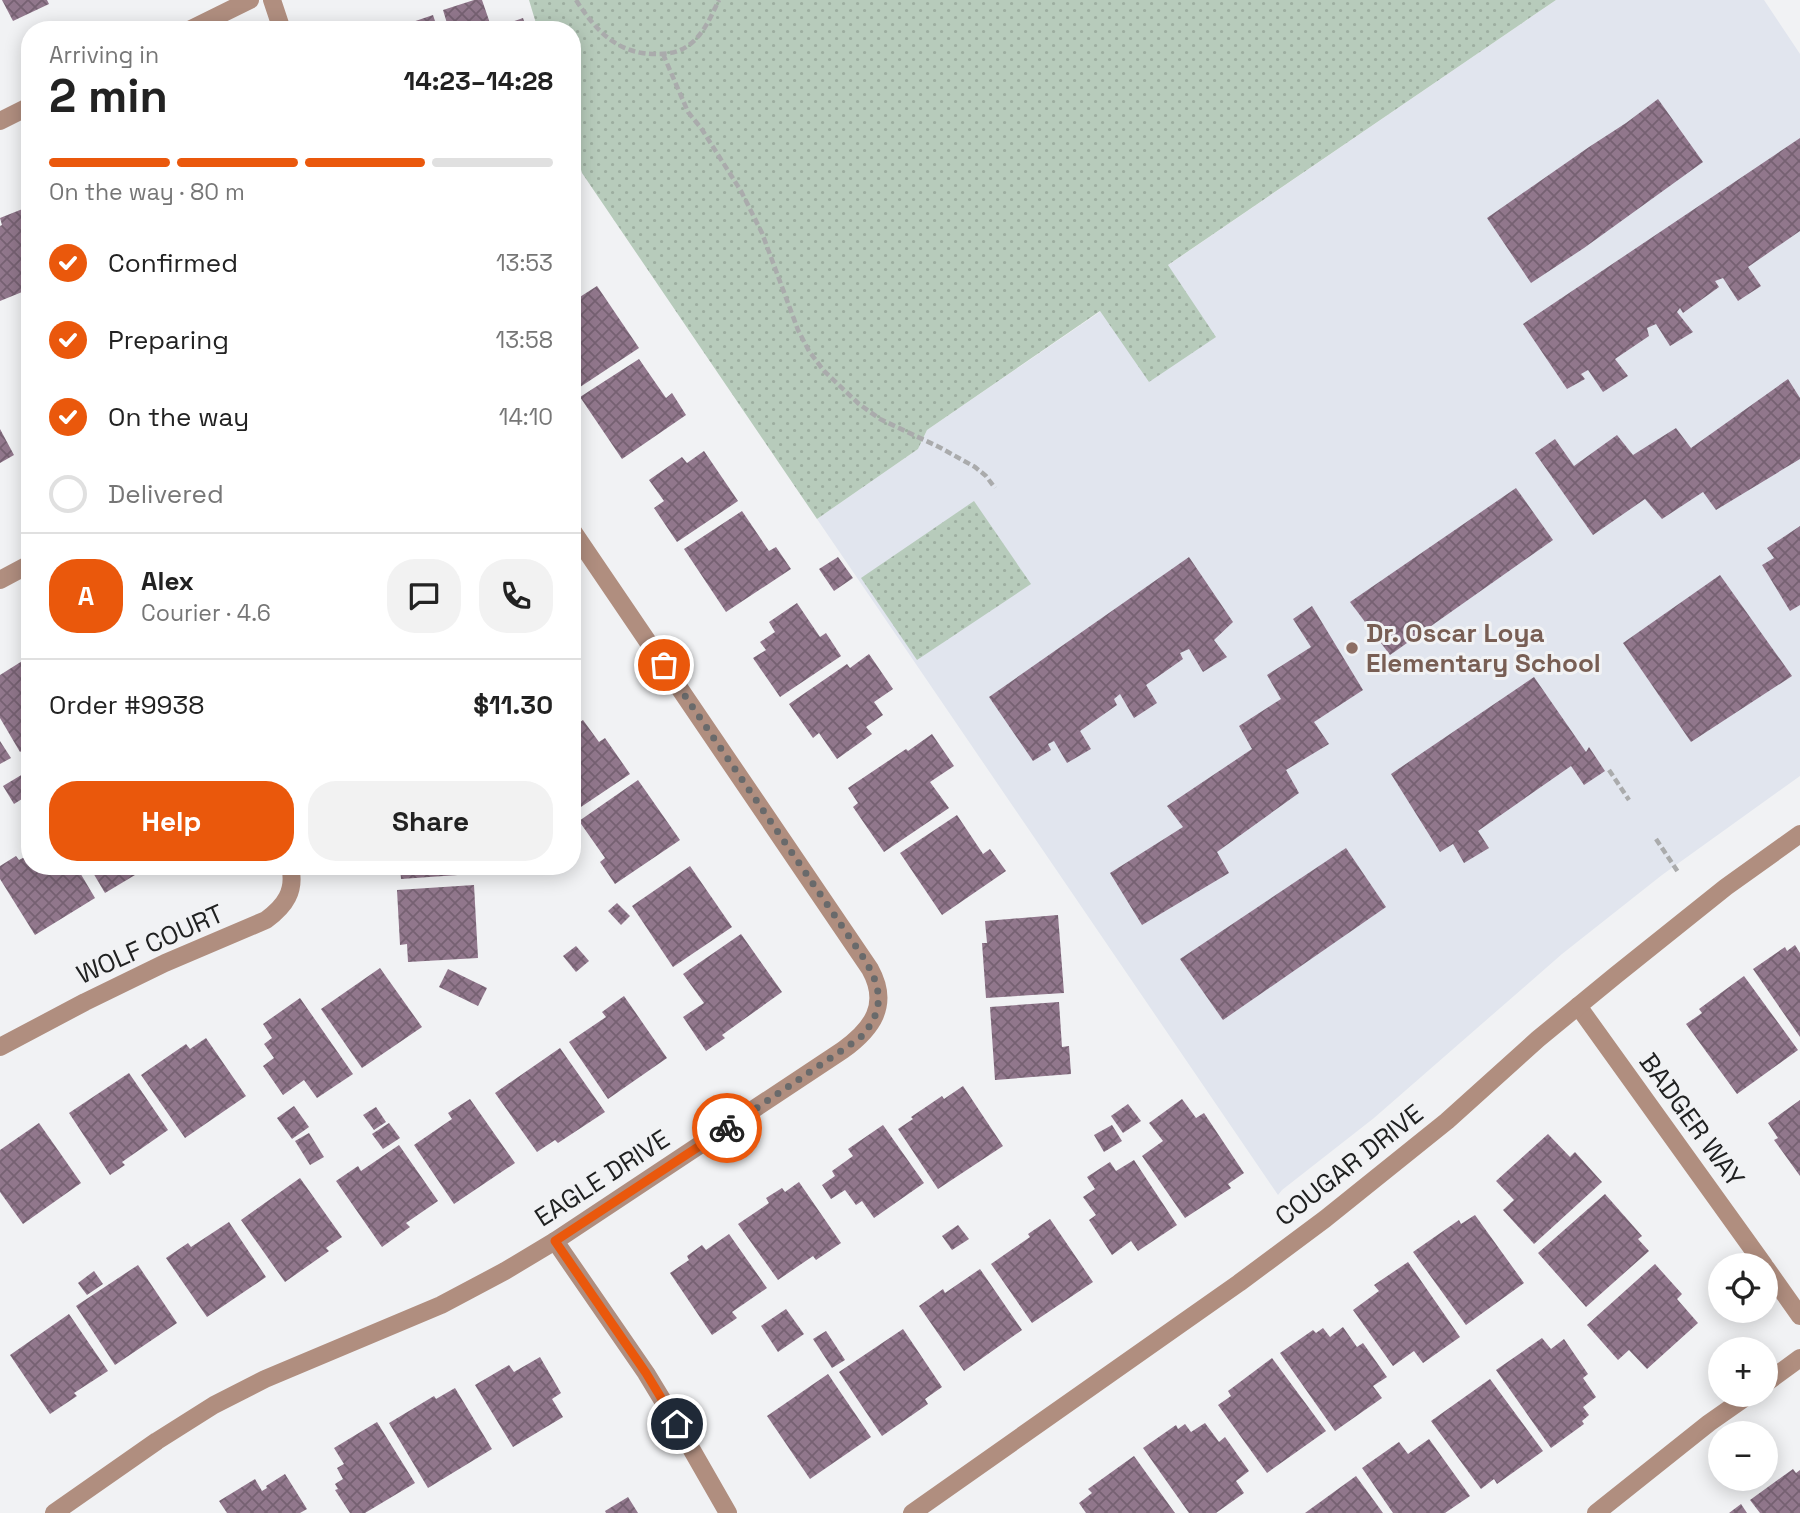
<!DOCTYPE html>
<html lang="en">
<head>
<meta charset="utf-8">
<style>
	:root { --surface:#fff; --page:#f2f2f2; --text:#222; --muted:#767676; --line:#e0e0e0; --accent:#ea580c }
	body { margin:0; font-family:"Space Grotesk",sans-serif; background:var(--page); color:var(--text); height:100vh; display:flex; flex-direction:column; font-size:26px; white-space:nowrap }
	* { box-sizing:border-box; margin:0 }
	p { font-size:23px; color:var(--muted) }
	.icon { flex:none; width:38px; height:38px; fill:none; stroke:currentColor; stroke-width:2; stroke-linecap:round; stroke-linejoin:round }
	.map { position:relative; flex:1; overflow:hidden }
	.side { position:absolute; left:21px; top:21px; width:560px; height:854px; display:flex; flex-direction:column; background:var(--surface); border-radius:28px; box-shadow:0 4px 18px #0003 }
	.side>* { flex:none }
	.controls { position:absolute; left:1708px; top:1253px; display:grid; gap:14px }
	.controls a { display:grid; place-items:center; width:70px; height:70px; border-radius:50%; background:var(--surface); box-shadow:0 4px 18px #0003; font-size:35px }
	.pin { position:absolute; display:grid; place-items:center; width:60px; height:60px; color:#fff; margin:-30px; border:4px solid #fff; border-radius:50%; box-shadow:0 2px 7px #0007 }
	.courier { position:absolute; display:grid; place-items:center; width:70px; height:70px; margin:-35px; border:5px solid #ea580c; border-radius:50%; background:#fff; color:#222; box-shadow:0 2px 9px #0007 }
	.summary em { font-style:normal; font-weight:600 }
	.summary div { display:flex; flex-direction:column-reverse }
	.summary { display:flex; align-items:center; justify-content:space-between; height:119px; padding:0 28px }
	h1 { font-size:46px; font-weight:600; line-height:52px }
	.bar { display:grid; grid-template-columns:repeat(4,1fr); gap:10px 7px; align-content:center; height:84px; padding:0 28px }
	.bar i { height:9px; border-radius:5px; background:var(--line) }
	.bar .on { background:var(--accent) }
	.bar p { grid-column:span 4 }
	.line { display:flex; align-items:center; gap:18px; padding:0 28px; border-top:2px solid var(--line) }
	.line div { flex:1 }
	.round { display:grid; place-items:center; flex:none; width:74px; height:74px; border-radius:28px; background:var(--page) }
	ol { padding:0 28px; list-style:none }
	li { display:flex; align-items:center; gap:21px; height:77px }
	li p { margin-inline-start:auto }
	li .icon { padding:7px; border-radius:50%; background:var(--accent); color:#fff; stroke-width:4 }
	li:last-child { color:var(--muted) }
	li i { width:38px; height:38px; border:4px solid var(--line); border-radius:50% }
	.action { display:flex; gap:14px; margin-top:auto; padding:14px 28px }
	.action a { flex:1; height:80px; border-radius:28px; background:var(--accent); color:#fff; font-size:28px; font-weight:600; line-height:80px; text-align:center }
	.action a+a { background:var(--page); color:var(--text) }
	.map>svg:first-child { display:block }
	.built { fill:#e1e5ee }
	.park { fill:url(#park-dots) }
	.building { fill:url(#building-cross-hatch) }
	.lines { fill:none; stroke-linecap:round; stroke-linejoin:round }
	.path { stroke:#aaabac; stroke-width:4.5; stroke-dasharray:7 3.5; stroke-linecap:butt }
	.street { stroke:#b08e7f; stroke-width:18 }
	.done { stroke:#696a6b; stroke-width:7; stroke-dasharray:0 12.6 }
	.route { stroke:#ea580c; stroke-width:9 }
	.education-dot { fill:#8d6e63; stroke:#f1f2f4; stroke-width:2.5 }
	.labels { text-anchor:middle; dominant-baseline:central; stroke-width:6; stroke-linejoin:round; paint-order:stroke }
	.education-label { font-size:26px; font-weight:bold; fill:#785e54; stroke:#f1f2f4; text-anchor:start }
	.street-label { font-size:26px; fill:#202121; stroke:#f1f2f4 }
</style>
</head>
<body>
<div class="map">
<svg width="1800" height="1513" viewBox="0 0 1800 1513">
	<defs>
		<pattern id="park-dots" width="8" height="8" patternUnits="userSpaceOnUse" patternTransform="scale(1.75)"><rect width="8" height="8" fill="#b7cbbb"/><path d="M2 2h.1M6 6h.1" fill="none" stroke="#9daea0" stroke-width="1.8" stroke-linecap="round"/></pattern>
		<pattern id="building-cross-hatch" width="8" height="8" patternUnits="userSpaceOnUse" patternTransform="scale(1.75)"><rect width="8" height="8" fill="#91778c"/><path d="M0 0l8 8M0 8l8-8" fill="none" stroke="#766172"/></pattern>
	</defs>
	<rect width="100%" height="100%" fill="#f1f2f4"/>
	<path class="built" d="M1556 0H1764L1800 54V776L1662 875 1562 954 1374 1118 1282 1190 1278 1195 817 519 918 449 927 430Z"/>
	<g class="park">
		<path d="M529 0H1556L1168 265 1216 337 1149 382 1100 311 927 430 918 449 817 519 582 173 572 140V30H538Z"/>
		<path d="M974 501 1031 584 917 660 861 578Z"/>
	</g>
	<g class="building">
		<path d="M2 0H47L49 4 13 21Z"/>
		<path d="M474 0H482L492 29 523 18 527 30H449L443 10Z"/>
		<path d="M433 15 438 30H392V29Z"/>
		<path d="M1658 99 1703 162 1584 248 1531 283 1487 218 1589 147 1626 123Z"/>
		<path d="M1800 138V231L1748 267 1761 286 1738 301 1723 278 1715 281 1719 287 1683 313 1680 308 1677 312 1693 332 1670 346 1656 324 1647 328 1649 336 1615 359 1628 376 1603 392 1588 370 1581 374 1585 379 1567 389 1523 324Z"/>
		<path d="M30 206V297L27 290 0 301V226L2 225 0 218Z"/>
		<path d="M572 248 581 262 572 268Z"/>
		<path d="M597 286 639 348 574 391 572 389V302Z"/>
		<path d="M639 359 666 398 672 393 686 415 622 459 580 397Z"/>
		<path d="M1788 379 1800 398V459L1716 510 1703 492 1662 519 1645 499 1593 535 1535 453 1555 439 1574 466 1617 435 1633 455 1676 428 1691 448Z"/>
		<path d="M0 429 14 455 0 463Z"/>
		<path d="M704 451 738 501 677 542 654 508 664 501 649 480 682 457 687 463Z"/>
		<path d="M1516 488 1553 540 1390 655 1350 602Z"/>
		<path d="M742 511 769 551 776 547 791 569 726 612 684 549Z"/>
		<path d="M1800 526V605L1790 611 1762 565 1774 558 1767 548Z"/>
		<path d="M838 557 853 578 834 591 819 569Z"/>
		<path d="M1189 557 1233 622 1214 640 1227 657 1203 672 1189 649 1180 653 1183 659 1146 685 1157 703 1134 718 1120 694 1114 699 1117 705 1080 731 1091 749 1067 763 1054 741 1048 744 1051 750 1033 761 989 697Z"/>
		<path d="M1720 575 1792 676 1691 742 1623 643Z"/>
		<path d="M797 603 820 637 826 633 841 656 780 697 753 658 766 650 760 642 775 632 769 622Z"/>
		<path d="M1312 606 1363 690 1314 722 1329 744 1286 770 1299 793 1217 852 1229 873 1142 925 1110 873 1183 827 1167 806 1252 749 1239 726 1281 699 1267 675 1311 647 1293 619Z"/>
		<path d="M869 654 893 689 874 702 883 715 866 727 872 734 837 759 819 733 813 738 789 704 847 664 850 668Z"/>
		<path d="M27 658 30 662V746L20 752 0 718V675Z"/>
		<path d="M1534 677 1586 752 1589 747 1605 771 1584 785 1571 766 1478 831 1489 848 1464 863 1453 844 1440 852 1391 774Z"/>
		<path d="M583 720 599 742 605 738 630 774 572 813V728Z"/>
		<path d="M932 734 954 766 930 782 949 808 884 852 853 807 858 803 848 788 906 749 908 751Z"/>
		<path d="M0 741 11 758 0 764Z"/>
		<path d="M23 774 30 785V794L14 804 3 786Z"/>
		<path d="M638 780 680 840 615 884 600 862 605 858 579 821Z"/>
		<path d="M957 815 983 854 990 849 1006 871 942 915 900 853Z"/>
		<path d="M1346 848 1386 907 1223 1020 1180 959Z"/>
		<path d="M30 854V866H76L95 898 35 935 0 879V866L16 856 19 860Z"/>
		<path d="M89 866H150L105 893Z"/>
		<path d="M400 866H472V874L401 879Z"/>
		<path d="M690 866 732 927 673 967 632 906Z"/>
		<path d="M474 885 478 958 408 962 407 944 400 945 397 890Z"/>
		<path d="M617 903 630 916 621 925 608 911Z"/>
		<path d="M1058 915 1064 993 986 998 982 943H987L985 921Z"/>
		<path d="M741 934 782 992 722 1035 725 1038 706 1051 683 1017 704 1003 683 974Z"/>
		<path d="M1795 945 1800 953V1037L1753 969 1785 947 1787 951Z"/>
		<path d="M576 946 589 961 576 972 563 956Z"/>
		<path d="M380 968 422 1027 362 1068 321 1009Z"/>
		<path d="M448 969 487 988 478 1006 439 987Z"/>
		<path d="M1744 976 1798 1050 1737 1094 1686 1024 1702 1013 1699 1009Z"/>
		<path d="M624 996 667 1058 608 1099 569 1042 606 1017 602 1012Z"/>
		<path d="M300 998 353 1074 317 1098 304 1080 283 1095 263 1066 274 1058 264 1044 272 1038 263 1024Z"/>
		<path d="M1059 1002 1062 1047 1069 1046 1071 1074 995 1080 990 1007Z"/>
		<path d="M206 1038 246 1096 185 1138 141 1075 186 1044 190 1049Z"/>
		<path d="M560 1048 605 1112 558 1143 555 1140 537 1152 495 1093Z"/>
		<path d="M129 1073 168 1130 122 1162 125 1165 110 1175 69 1113Z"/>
		<path d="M963 1086 1003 1146 938 1189 898 1129 913 1119 911 1117 942 1096 944 1099Z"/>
		<path d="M470 1099 515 1163 454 1204 414 1145 452 1119 448 1113Z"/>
		<path d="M1182 1099 1196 1118 1204 1113 1244 1173 1228 1184 1231 1188 1185 1218 1142 1156 1163 1141 1149 1123Z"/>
		<path d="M1800 1100V1176L1774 1140 1778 1138 1768 1123Z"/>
		<path d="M1128 1104 1141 1121 1123 1133 1111 1116Z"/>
		<path d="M294 1106 309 1127 292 1139 277 1118Z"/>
		<path d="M376 1107 386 1122 374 1130 363 1115Z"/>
		<path d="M39 1123 81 1183 23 1224 0 1192V1150Z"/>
		<path d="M389 1123 400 1138 383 1149 372 1134Z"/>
		<path d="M883 1125 924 1183 874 1218 862 1201 856 1205 845 1190 831 1199 822 1185 835 1176 832 1171 853 1156 848 1149Z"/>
		<path d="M1112 1125 1122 1141 1104 1152 1094 1135Z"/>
		<path d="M309 1133 324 1157 310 1165 295 1141Z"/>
		<path d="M1548 1134 1570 1157 1575 1152 1602 1182 1534 1244 1503 1210 1514 1200 1496 1181Z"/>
		<path d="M399 1145 438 1201 406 1223 410 1227 382 1247 336 1181 358 1166 361 1171Z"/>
		<path d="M1134 1160 1177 1225 1138 1251 1131 1241 1112 1255 1089 1220 1096 1215 1083 1197 1095 1189 1087 1177 1110 1162 1116 1171Z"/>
		<path d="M300 1178 342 1237 326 1248 329 1251 285 1282 241 1220Z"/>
		<path d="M799 1182 841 1243 816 1260 813 1256 778 1280 738 1224 769 1203 766 1198 782 1188 785 1192Z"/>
		<path d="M1605 1194 1642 1236 1638 1239 1649 1251 1586 1307 1538 1253Z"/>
		<path d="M1475 1215 1524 1283 1466 1325 1413 1252 1459 1220 1461 1224Z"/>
		<path d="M1050 1219 1093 1282 1032 1323 991 1264 1030 1237 1028 1234Z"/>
		<path d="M229 1222 266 1277 207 1317 166 1258 188 1243 191 1247Z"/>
		<path d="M958 1225 969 1239 952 1250 942 1236Z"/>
		<path d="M729 1234 767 1288 732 1312 737 1318 712 1335 670 1273 689 1260 687 1256 702 1245 706 1250Z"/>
		<path d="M1408 1262 1460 1337 1423 1363 1414 1351 1393 1366 1353 1310 1379 1291 1374 1285Z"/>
		<path d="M1655 1264 1682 1294 1677 1299 1698 1323 1647 1369 1629 1350 1618 1360 1587 1325Z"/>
		<path d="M138 1265 177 1323 115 1365 76 1306Z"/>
		<path d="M980 1269 1022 1330 964 1371 919 1306 943 1289 945 1293Z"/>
		<path d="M94 1271 103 1284 87 1295 78 1283Z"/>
		<path d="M786 1309 804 1334 778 1352 761 1326Z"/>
		<path d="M69 1314 108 1371 74 1393 77 1396 50 1414 10 1355Z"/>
		<path d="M1343 1327 1357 1347 1363 1343 1387 1377 1373 1386 1382 1398 1335 1431 1280 1353 1313 1330 1316 1333 1323 1328 1330 1337Z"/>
		<path d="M903 1329 942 1387 925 1399 928 1404 882 1436 839 1372Z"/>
		<path d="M826 1331 845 1360 832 1368 813 1339Z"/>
		<path d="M1542 1338 1551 1349 1564 1339 1588 1374 1583 1378 1596 1397 1583 1407 1589 1415 1582 1421 1584 1424 1551 1448 1496 1370Z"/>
		<path d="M540 1357 561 1393 552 1399 563 1417 513 1447 475 1385 509 1365 514 1372Z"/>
		<path d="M1272 1358 1326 1431 1267 1473 1218 1405 1231 1396 1228 1391Z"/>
		<path d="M828 1374 871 1437 810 1479 767 1416Z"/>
		<path d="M1490 1379 1543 1451 1497 1484 1494 1479 1481 1489 1431 1421Z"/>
		<path d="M455 1388 492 1449 428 1488 389 1423 434 1396 436 1399Z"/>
		<path d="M377 1422 415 1483 365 1513H350L335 1490 338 1489 335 1484 343 1479 337 1468 344 1464 334 1448Z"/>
		<path d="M1205 1423 1219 1442 1225 1437 1249 1471 1236 1481 1244 1493 1216 1513H1189L1143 1448 1176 1425 1178 1429 1185 1424 1191 1432Z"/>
		<path d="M1429 1439 1470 1496 1445 1513H1393L1362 1468 1399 1442 1408 1454Z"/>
		<path d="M1134 1456 1175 1513H1086L1079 1503 1092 1493 1088 1489Z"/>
		<path d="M1793 1469 1796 1473 1800 1470V1513H1760L1750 1500Z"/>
		<path d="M285 1474 307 1509 300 1513H227L219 1501 255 1479 262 1491 267 1488 266 1486Z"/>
		<path d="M1356 1476 1383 1513H1305Z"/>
		<path d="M628 1497 638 1513H606L605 1511Z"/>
		<path d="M1741 1504 1747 1513H1729Z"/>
	</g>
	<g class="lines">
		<g class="path">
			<path d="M576 0C596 31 618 55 658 54 669 54 680 52 689 45 704 34 711 16 719 0"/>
			<path d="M663 54 688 112 701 128 741 191 762 233 798 330 809 351 824 371 859 404 880 419 939 447 975 467 986 476 995 488"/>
			<path d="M1609 770 1629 800"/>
			<path d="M1656 839 1678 872"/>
		</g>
		<g class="street">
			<path d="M272 0 282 30"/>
			<path d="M189 30 250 0"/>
			<path d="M0 121 30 106"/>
			<path d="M0 580 30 564"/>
			<path d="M1578 1006 1764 1265"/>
			<path d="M0 1047 85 1002 165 963 266 920C285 906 296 891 290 866"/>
			<path d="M555 1241 646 1373 677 1424 728 1513"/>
			<path d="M1766 1268 1800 1316"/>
			<path d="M1766 1383 1800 1358"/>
			<path d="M54 1513 157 1441 214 1405 265 1379 441 1305 505 1271 555 1241 843 1050C872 1029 890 1005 870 969L572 530"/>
			<path d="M912 1513 1239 1283 1325 1219 1447 1121 1538 1039 1616 975 1726 887 1800 834"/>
			<path d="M1596 1513 1709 1423 1749 1395"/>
		</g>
	</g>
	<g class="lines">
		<path class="done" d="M664 665 863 957C882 987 886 1010 860 1038L727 1128"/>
		<path class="route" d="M677 1424 646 1373 555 1241 727 1128"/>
	</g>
	<circle class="education-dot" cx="1352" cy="648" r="7"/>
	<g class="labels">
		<g class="education-label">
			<text x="1366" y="633">Dr. Oscar Loya<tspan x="1366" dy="30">Elementary School</tspan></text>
		</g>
		<g class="street-label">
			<text transform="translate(150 944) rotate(-24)">WOLF COURT</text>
			<text transform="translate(1692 1120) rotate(54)">BADGER WAY</text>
			<text transform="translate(1349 1165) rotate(-38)">COUGAR DRIVE</text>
			<text transform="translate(602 1178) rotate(-33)">EAGLE DRIVE</text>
		</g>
	</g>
</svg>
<div class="controls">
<a><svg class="icon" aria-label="locate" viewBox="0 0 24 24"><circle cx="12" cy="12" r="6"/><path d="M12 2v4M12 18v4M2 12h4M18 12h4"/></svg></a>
<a>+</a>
<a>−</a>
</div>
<div class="pin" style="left:664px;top:665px;background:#ea580c"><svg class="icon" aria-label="bag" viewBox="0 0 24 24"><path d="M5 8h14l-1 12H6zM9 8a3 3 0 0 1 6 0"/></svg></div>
<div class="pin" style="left:677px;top:1424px;background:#1f2937"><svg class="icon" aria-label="home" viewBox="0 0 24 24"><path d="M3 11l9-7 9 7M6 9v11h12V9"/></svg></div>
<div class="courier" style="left:727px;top:1128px"><svg class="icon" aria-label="bike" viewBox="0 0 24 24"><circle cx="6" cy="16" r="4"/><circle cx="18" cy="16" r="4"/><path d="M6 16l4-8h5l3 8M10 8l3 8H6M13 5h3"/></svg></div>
<section class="side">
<div class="summary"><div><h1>2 min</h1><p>Arriving in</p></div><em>14:23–14:28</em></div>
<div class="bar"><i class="on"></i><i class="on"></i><i class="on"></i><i></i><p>On the way · 80 m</p></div>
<ol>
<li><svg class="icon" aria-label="check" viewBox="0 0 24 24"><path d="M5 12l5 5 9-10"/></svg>Confirmed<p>13:53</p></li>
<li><svg class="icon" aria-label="check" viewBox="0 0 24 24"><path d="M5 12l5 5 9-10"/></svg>Preparing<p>13:58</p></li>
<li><svg class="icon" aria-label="check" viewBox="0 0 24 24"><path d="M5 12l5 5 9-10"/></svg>On the way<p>14:10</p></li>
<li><i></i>Delivered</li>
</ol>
<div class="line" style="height:126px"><b class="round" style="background:var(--accent);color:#fff">A</b><div><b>Alex</b><p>Courier · 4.6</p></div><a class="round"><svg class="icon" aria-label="chat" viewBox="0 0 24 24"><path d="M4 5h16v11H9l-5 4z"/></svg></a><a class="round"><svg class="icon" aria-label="phone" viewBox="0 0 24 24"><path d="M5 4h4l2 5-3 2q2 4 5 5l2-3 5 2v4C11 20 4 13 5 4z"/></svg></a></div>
<div class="line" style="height:91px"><div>Order #9938</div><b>$11.30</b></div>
<div class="action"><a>Help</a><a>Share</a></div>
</section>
</div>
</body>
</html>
